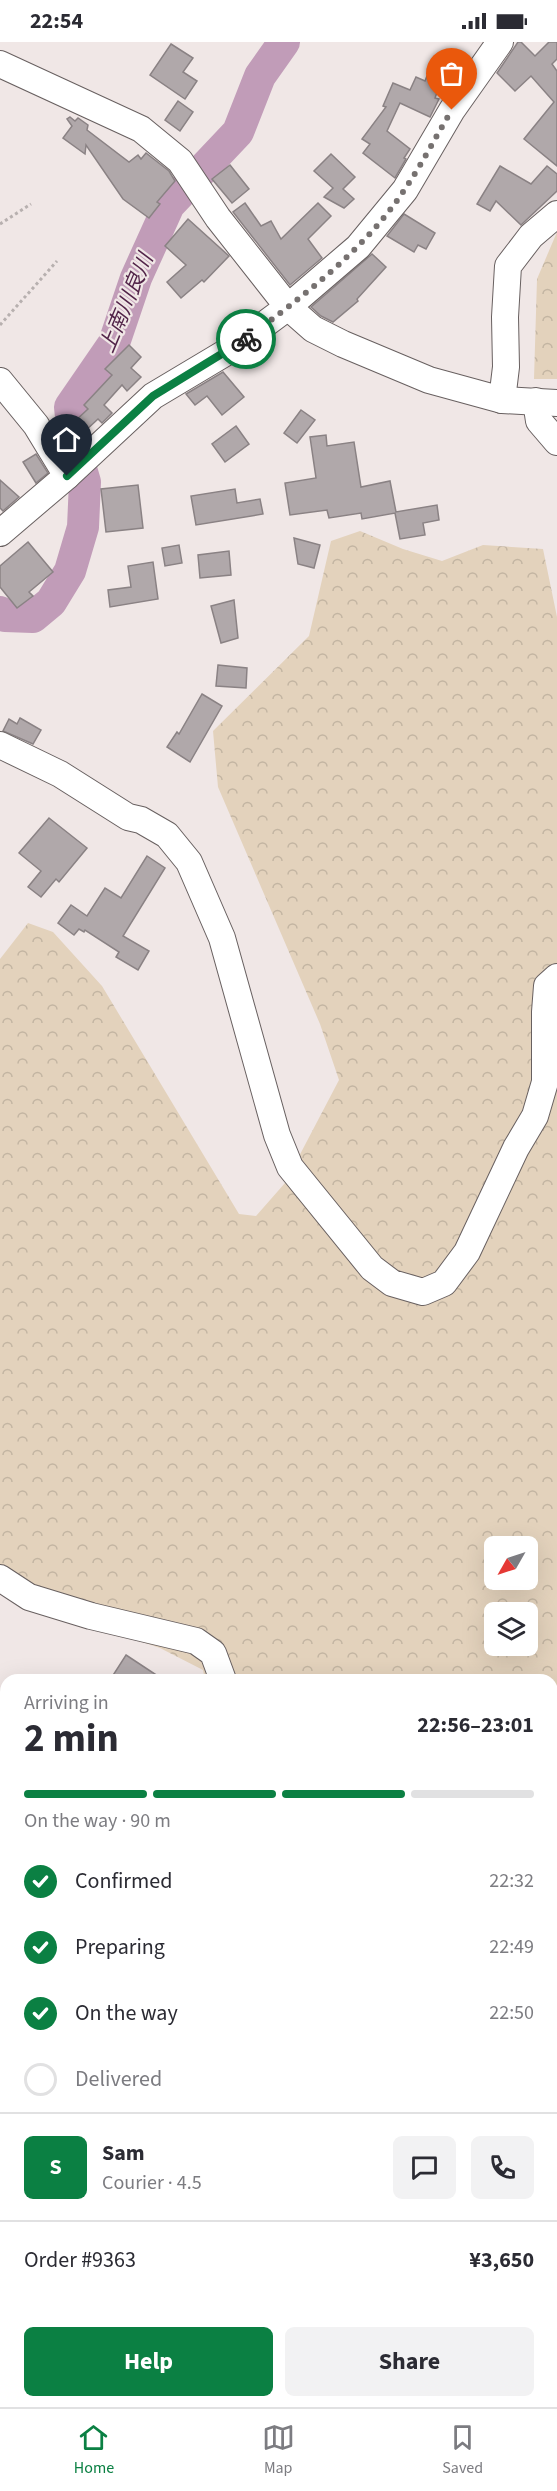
<!DOCTYPE html>
<html lang="en">
<head>
<meta charset="utf-8">
<style>
	:root { --surface:#fff; --page:#f2f2f3; --text:#2b2b33; --muted:#7c7c81; --line:#e1e1e2; --accent:#0b8043 }
	body { margin:0; font-family:"Source Sans 3","Noto Sans JP",sans-serif; background:var(--page); color:var(--text); height:100vh; display:flex; flex-direction:column; font-size:22px; white-space:nowrap }
	* { box-sizing:border-box; margin:0 }
	p { font-size:20px; color:var(--muted) }
	.icon { flex:none; width:33px; height:33px; fill:none; stroke:currentColor; stroke-width:2; stroke-linecap:round; stroke-linejoin:round }
	.map { position:relative; flex:1; overflow:hidden }
	.side { position:absolute; left:0px; top:1632px; width:558px; height:734px; display:flex; flex-direction:column; background:var(--surface); border-radius:18px 18px 0 0; box-shadow:0 6px 24px #0002 }
	.side>* { flex:none }
	.needle { width:39px; rotate:231deg }
	.fabs { position:absolute; left:484px; top:1494px; display:grid; gap:12px }
	.fabs a { display:grid; place-items:center; width:54px; height:54px; border-radius:9px; background:var(--surface); box-shadow:0 6px 24px #0002; font-size:30px }
	.pin { position:absolute; display:grid; place-items:center; width:51px; height:51px; color:#fff; margin:-62px -26px; border-radius:50% 50% 50% 0; rotate:-45deg; box-shadow:0 0 6px #0007 }
	.pin .icon { rotate:45deg }
	.courier { position:absolute; display:grid; place-items:center; width:60px; height:60px; margin:-30px; border:4px solid #0b8043; border-radius:50%; background:#fff; color:#222; box-shadow:0 2px 8px #0007 }
	.head em { font-style:normal; font-weight:700 }
	.head div { display:flex; flex-direction:column-reverse }
	.head { display:flex; align-items:center; justify-content:space-between; height:102px; padding:0 24px }
	h1 { font-size:39px; font-weight:700; line-height:45px }
	.bar { display:grid; grid-template-columns:repeat(4,1fr); gap:9px 6px; align-content:center; height:72px; padding:0 24px }
	.bar i { height:8px; border-radius:4px; background:var(--line) }
	.bar .active { background:var(--accent) }
	.bar p { grid-column:span 4 }
	.line { display:flex; align-items:center; gap:15px; padding:0 24px; border-top:2px solid var(--line) }
	.line div { flex:1 }
	.round { display:grid; place-items:center; flex:none; width:63px; height:63px; border-radius:9px; background:var(--page) }
	ol { padding:0 24px; list-style:none }
	li { display:flex; align-items:center; gap:18px; height:66px }
	li p { margin-inline-start:auto }
	li .icon { padding:6px; border-radius:50%; background:var(--accent); color:#fff; stroke-width:4 }
	li:last-child { color:var(--muted) }
	li i { width:33px; height:33px; border:3px solid var(--line); border-radius:50% }
	.action { display:flex; gap:12px; margin-top:auto; padding:12px 24px }
	.action a { flex:1; height:69px; border-radius:9px; background:var(--accent); color:#fff; font-size:24px; font-weight:700; line-height:69px; text-align:center }
	.action a+a { background:var(--page); color:var(--text) }
	.status { display:flex; justify-content:space-between; align-items:center; height:42px; padding:0 30px; background:var(--surface); direction:ltr }
	.status svg { height:16px; fill:currentColor }
	.tab-bar { display:flex; justify-content:space-around; align-items:center; height:84px; border-top:2px solid var(--line); background:var(--surface); font-size:16px; color:var(--muted) }
	.tab-bar a { display:grid; justify-items:center; gap:3px }
	.tab-bar .active { color:var(--accent) }
	.map>svg:first-child { display:block }
	.forest { fill:url(#forest-crowns); fill-rule:evenodd }
	.lines { fill:none; stroke-linecap:round; stroke-linejoin:round }
	.river { stroke:#c19cb8; stroke-width:32 }
	.building { fill:#b0a8aa; stroke:#8a8284; stroke-width:1.5 }
	.minor-casing { stroke:#686060; stroke-width:28 }
	.path { stroke:#b7b0af; stroke-width:3; stroke-dasharray:3 3; stroke-linecap:butt }
	.minor { stroke:#fff; stroke-width:26 }
	.done { stroke:#767170; stroke-width:6; stroke-dasharray:0 10.8 }
	.route { stroke:#0b8043; stroke-width:8 }
	.labels { text-anchor:middle; dominant-baseline:central; stroke-width:4.5; stroke-linejoin:round; paint-order:stroke }
	.water-label { font-size:21px; font-style:italic; fill:#522449; stroke:#f0e7e6 }
</style>
</head>
<body>
<div class="status"><b>22:54</b><svg viewBox="0 0 49 12"><path d="M0 12V9h3v3zM5 12V6h3v6zM10 12V3h3v9zM15 12V0h3v12zM26 1h20v11H26zM47 4h2v5h-2z"/></svg></div>
<div class="map">
<svg width="557" height="2365" viewBox="0 0 557 2365">
	<defs>
		<pattern id="forest-crowns" width="20" height="18" patternUnits="userSpaceOnUse" patternTransform="scale(1.5)"><rect width="20" height="18" fill="#e3d2bc"/><path d="M2 6a3 3 0 1 1 6 0M12 15a3 3 0 1 1 6 0" fill="none" stroke="#c3b5a2"/></pattern>
	</defs>
	<rect width="100%" height="100%" fill="#f0e7e6"/>
	<g class="forest">
		<path d="M557 190V337H534L537 237Z"/>
		<path d="M360 489 403 507 442 519 483 503 543 507 557 575V2365H0V1705L6 1710V2360H552V1638H205L203 1628 160 1606 29 1562 0 1526V917L28 881 53 890 102 944 239 1172 256 1174 285 1141 339 1038 320 982 218 745 213 689 309 594 331 499ZM495 1504H528V1538H495ZM495 1570H528V1604H495Z"/>
	</g>
	<g class="lines">
		<path class="river" d="M0 570 5 574 33 575 51 560 70 529 83 485 85 440 74 403 70 365 114 301 136 236 169 163 238 90 260 34 284 0"/>
	</g>
	<g class="building">
		<path d="M518 0H521L535 14 549 0H557V17L552 22 557 29V124L524 97 554 60 531 34 515 49 497 31Z"/>
		<path d="M171 2 193 16 183 30 197 39 185 57 150 33Z"/>
		<path d="M427 34 441 40 435 56 439 57 430 75 400 61 387 89 410 107 404 116 406 117 395 136 363 111 370 102 362 97 386 65 383 64 393 41 410 48 416 35 425 39Z"/>
		<path d="M178 59 193 70 180 89 165 78Z"/>
		<path d="M70 75 75 79 78 76 88 83 87 88 129 120 138 113 141 117 146 111 169 129 175 139 157 160 160 162 149 176 123 157 86 103 85 112 63 96 72 84 67 77Z"/>
		<path d="M331 112 355 135 343 147 354 157 344 166 324 155 333 146 314 129Z"/>
		<path d="M230 123 249 147 232 161 212 137Z"/>
		<path d="M500 124 531 142 547 124 557 132V149L521 183 496 159 490 169 477 162Z"/>
		<path d="M245 161 261 184 271 179 281 197 318 161 331 174 308 197 322 216 290 243 233 170Z"/>
		<path d="M404 172 435 191 426 207 418 203 414 210 387 194Z"/>
		<path d="M188 177 229 214 204 240 202 238 181 256 167 240 186 223 165 204Z"/>
		<path d="M372 212 386 225 357 257 358 259 333 280 321 274 311 265Z"/>
		<path d="M129 303 141 315 131 326 141 335 127 349 122 343 104 363 112 371 102 381 98 377 84 390 74 380 88 367 84 363 112 333 105 327Z"/>
		<path d="M223 330 244 355 222 373 207 354 195 363 186 352Z"/>
		<path d="M301 368 315 378 297 401 284 391Z"/>
		<path d="M236 384 249 402 225 420 212 402Z"/>
		<path d="M326 393 327 404 354 400 361 445 390 439 396 470 437 463 439 478 423 481 425 493 400 497 395 471 362 477 361 471 329 476 327 468 290 473 285 441 316 436 310 395Z"/>
		<path d="M36 412 48 431 36 441 23 420Z"/>
		<path d="M0 438 19 455 3 469 0 466Z"/>
		<path d="M138 443 143 486 106 490 101 447Z"/>
		<path d="M235 447 237 461 260 457 263 472 196 483 191 454Z"/>
		<path d="M294 496 320 503 314 526 298 522Z"/>
		<path d="M28 500 53 530 29 550 33 554 17 566 0 545V524Z"/>
		<path d="M179 503 182 521 165 524 162 506Z"/>
		<path d="M229 509 231 533 200 536 198 513Z"/>
		<path d="M153 520 158 557 110 565 108 548 131 545 128 524Z"/>
		<path d="M234 558 238 596 221 601 211 564Z"/>
		<path d="M218 623 247 626 246 646 216 644Z"/>
		<path d="M202 652 222 664 190 720 167 705 177 690 179 692Z"/>
		<path d="M20 676 41 688 33 702 3 689 9 677 17 682Z"/>
		<path d="M49 776 87 806 59 840 56 837 41 855 28 845 41 829 19 811Z"/>
		<path d="M147 814 165 826 123 894 149 909 138 928 116 915 119 910 85 888 84 890 79 887 74 893 58 881 71 863 87 874 105 846 121 856Z"/>
		<path d="M126 1613 164 1638H110Z"/>
	</g>
	<g class="lines">
		<g class="minor-casing">
			<g id="minor">
				<path d="M0 22 141 87 180 119 218 176 288 265 313 287 343 302 429 338 502 358 557 361"/>
				<path d="M0 339 36 383 67 434"/>
				<path d="M502 358 506 325 505 275 508 224 531 194 557 172"/>
				<path d="M536 359 539 379 557 400"/>
				<path d="M0 491 67 434 153 354 230 308 288 265 358 205 405 148 452 68 500 0"/>
				<path d="M0 703 60 732 128 775 141 778 167 793 189 820 222 896 277 1093 290 1125 372 1226 392 1241 423 1250 444 1241 467 1210 516 1106 535 1074 545 1040V970L547 944 557 935"/>
				<path d="M0 1536 29 1555 91 1574 196 1599 213 1611 223 1638"/>
				<path d="M552 1907 557 1911"/>
				<path d="M552 2331 557 2322"/>
				<path d="M533 2365 536 2360"/>
			</g>
		</g>
		<g class="path">
			<path d="M0 182 31 162"/>
			<path d="M0 283 57 219"/>
		</g>
		<use href="#minor" class="minor"/>
	</g>
	<g class="lines">
		<path class="done" d="M246 297C303 254 365 208 405 147 422 122 436 94 452 68"/>
		<path class="route" d="M67 434 153 354 246 297"/>
	</g>
	<g class="labels">
		<g class="water-label">
			<text transform="translate(126 261) rotate(-67)">上南川良川</text>
		</g>
	</g>
</svg>
<div class="fabs">
<a><svg class="needle" viewBox="-14 -14 28 28"><path d="M0-13l5 13h-10z" fill="#e53935"/><path d="M0 13l5-13h-10z" fill="#7c7c81"/></svg></a>
<a><svg class="icon" aria-label="layers" viewBox="0 0 24 24"><path d="M12 4l9 5-9 5-9-5zM3 14l9 5 9-5"/></svg></a>
</div>
<div class="pin" style="left:452px;top:68px;background:#ea580c"><svg class="icon" aria-label="bag" viewBox="0 0 24 24"><path d="M5 8h14l-1 12H6zM9 8a3 3 0 0 1 6 0"/></svg></div>
<div class="pin" style="left:67px;top:434px;background:#1f2937"><svg class="icon" aria-label="home" viewBox="0 0 24 24"><path d="M3 11l9-7 9 7M6 9v11h12V9"/></svg></div>
<div class="courier" style="left:246px;top:297px"><svg class="icon" aria-label="bike" viewBox="0 0 24 24"><circle cx="6" cy="16" r="4"/><circle cx="18" cy="16" r="4"/><path d="M6 16l4-8h5l3 8M10 8l3 8H6M13 5h3"/></svg></div>
<section class="side">
<div class="head"><div><h1>2 min</h1><p>Arriving in</p></div><em>22:56–23:01</em></div>
<div class="bar"><i class="active"></i><i class="active"></i><i class="active"></i><i></i><p>On the way · 90 m</p></div>
<ol>
<li><svg class="icon" aria-label="check" viewBox="0 0 24 24"><path d="M5 12l5 5 9-10"/></svg>Confirmed<p>22:32</p></li>
<li><svg class="icon" aria-label="check" viewBox="0 0 24 24"><path d="M5 12l5 5 9-10"/></svg>Preparing<p>22:49</p></li>
<li><svg class="icon" aria-label="check" viewBox="0 0 24 24"><path d="M5 12l5 5 9-10"/></svg>On the way<p>22:50</p></li>
<li><i></i>Delivered</li>
</ol>
<div class="line" style="height:108px"><b class="round" style="background:var(--accent);color:#fff">S</b><div><b>Sam</b><p>Courier · 4.5</p></div><a class="round"><svg class="icon" aria-label="chat" viewBox="0 0 24 24"><path d="M4 5h16v11H9l-5 4z"/></svg></a><a class="round"><svg class="icon" aria-label="phone" viewBox="0 0 24 24"><path d="M5 4h4l2 5-3 2q2 4 5 5l2-3 5 2v4C11 20 4 13 5 4z"/></svg></a></div>
<div class="line" style="height:78px"><div>Order #9363</div><b>¥3,650</b></div>
<div class="action"><a>Help</a><a>Share</a></div>
</section>
</div>
<nav class="tab-bar">
<a class="active"><svg class="icon" aria-label="home" viewBox="0 0 24 24"><path d="M3 11l9-7 9 7M6 9v11h12V9"/></svg>Home</a>
<a><svg class="icon" aria-label="map" viewBox="0 0 24 24"><path d="M3 6l6-2 6 2 6-2v14l-6 2-6-2-6 2zM9 4v14M15 6v14"/></svg>Map</a>
<a><svg class="icon" aria-label="saved" viewBox="0 0 24 24"><path d="M7 4h10v16l-5-4-5 4z"/></svg>Saved</a>
</nav>
</body>
</html>
